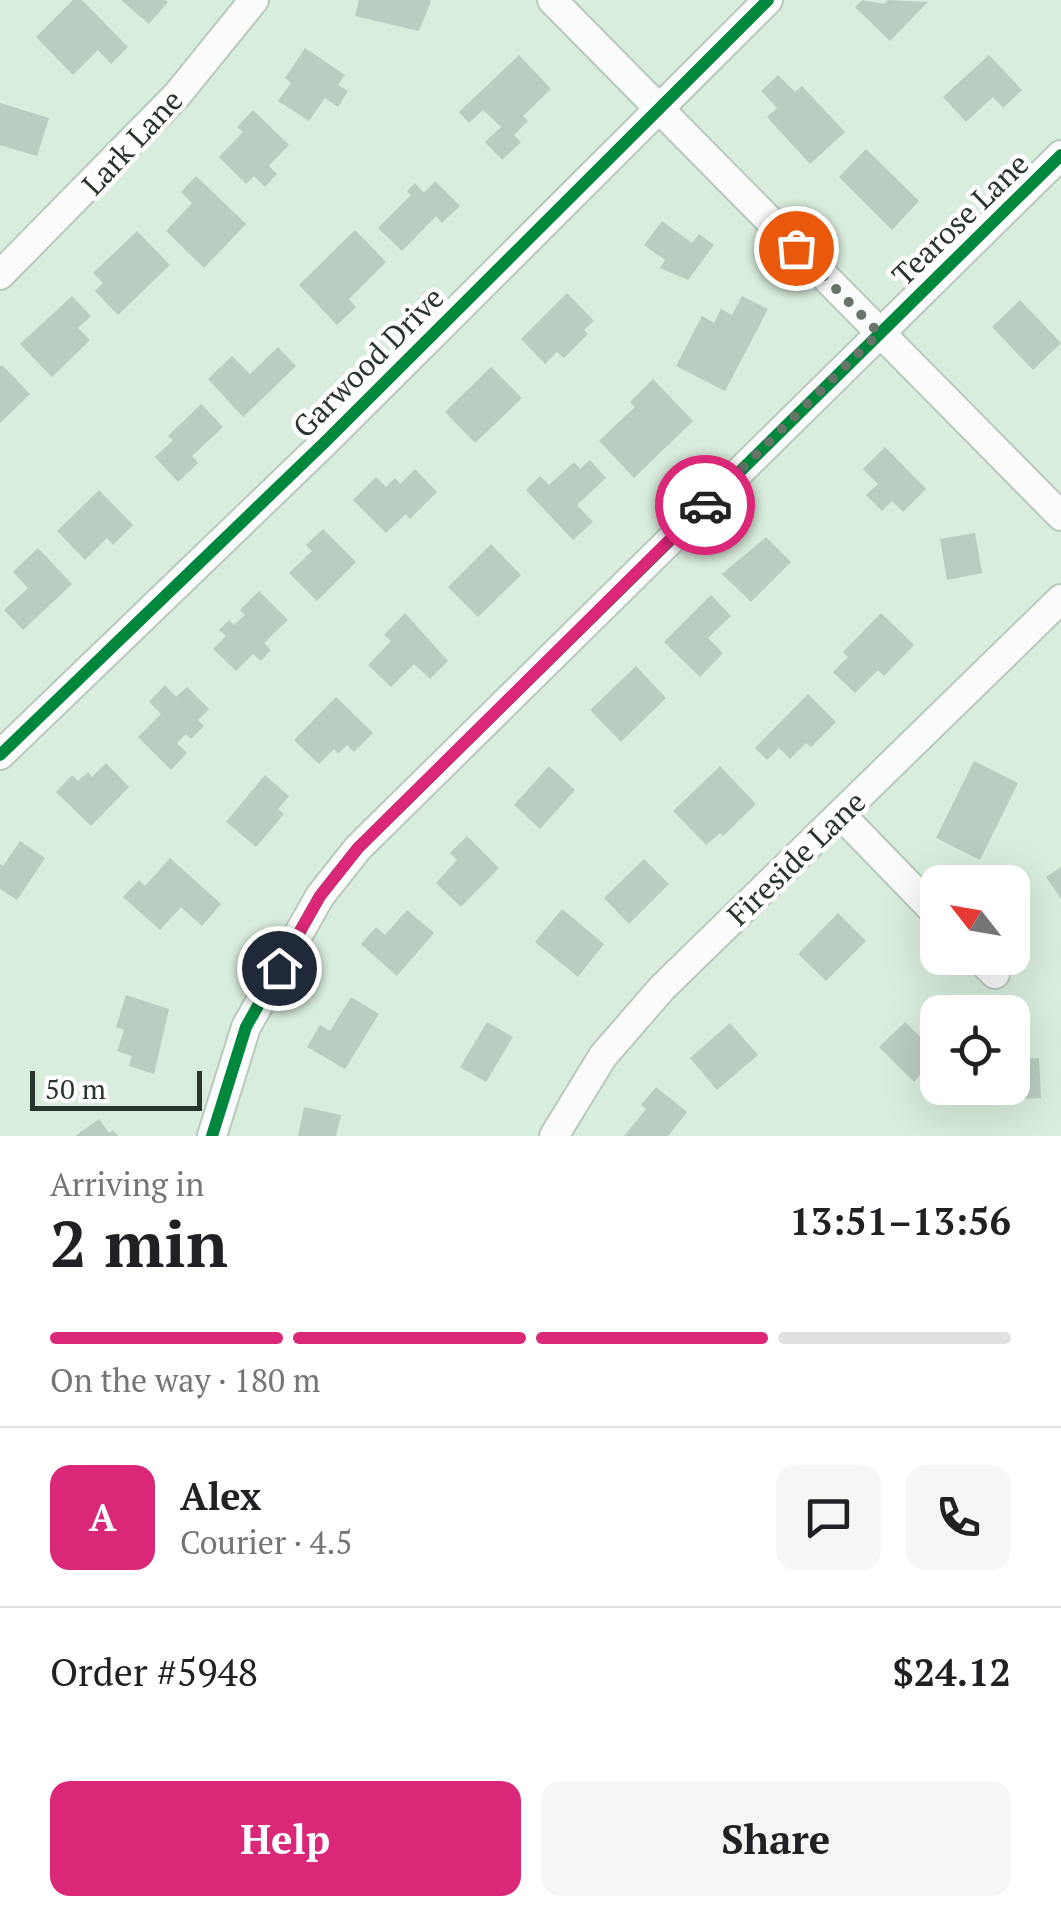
<!DOCTYPE html>
<html lang="en">
<head>
<meta charset="utf-8">
<style>
	:root { --surface:#fff; --page:#f6f6f6; --text:#202124; --muted:#757577; --line:#e0e0e0; --accent:#db2777 }
	body { margin:0; font-family:"PT Serif",serif; background:var(--page); color:var(--text); height:100vh; display:flex; flex-direction:column; font-size:38px; white-space:nowrap }
	* { box-sizing:border-box; margin:0 }
	p { font-size:32px; color:var(--muted) }
	.icon { flex:none; width:55px; height:55px; fill:none; stroke:currentColor; stroke-width:2; stroke-linecap:round; stroke-linejoin:round }
	.map { position:relative; height:1136px; overflow:hidden }
	.sheet { display:flex; flex-direction:column; background:var(--surface); flex:1 }
	.sheet>* { flex:none }
	.needle { width:65px; rotate:301deg }
	.controls { position:absolute; left:920px; top:865px; display:grid; gap:20px }
	.controls a { display:grid; place-items:center; width:110px; height:110px; border-radius:20px; background:var(--surface); box-shadow:0 10px 40px #0002; font-size:50px }
	.scale { position:absolute; left:30px; bottom:25px; width:172px; box-sizing:border-box; padding-left:10px; border:5px solid #28352a; border-top:0; font-size:28px; line-height:35px; white-space:nowrap; color:#28352a; -webkit-text-stroke:8px #fff; paint-order:stroke }
	.pin { position:absolute; display:grid; place-items:center; width:85px; height:85px; color:#fff; margin:-42px; border:5px solid #fff; border-radius:50%; box-shadow:0 2px 10px #0007 }
	.courier { position:absolute; display:grid; place-items:center; width:100px; height:100px; margin:-50px; border:8px solid #db2777; border-radius:50%; background:#fff; color:#222; box-shadow:0 2px 12px #0007 }
	.head em { font-style:normal; font-weight:600 }
	.head div { display:flex; flex-direction:column-reverse }
	.head { display:flex; align-items:center; justify-content:space-between; height:170px; padding:0 50px }
	h1 { font-size:65px; font-weight:600; line-height:75px }
	.bar { display:grid; grid-template-columns:repeat(4,1fr); gap:15px 10px; align-content:center; height:120px; padding:0 50px }
	.bar i { height:12px; border-radius:8px; background:var(--line) }
	.bar .on { background:var(--accent) }
	.bar p { grid-column:span 4 }
	.line { display:flex; align-items:center; gap:25px; padding:0 50px; border-top:2px solid var(--line) }
	.line div { flex:1 }
	.round { display:grid; place-items:center; flex:none; width:105px; height:105px; border-radius:20px; background:var(--page) }
	.button { display:flex; gap:20px; margin-top:auto; padding:20px 50px }
	.button a { flex:1; height:115px; border-radius:20px; background:var(--accent); color:#fff; font-size:40px; font-weight:600; line-height:115px; text-align:center }
	.button a+a { background:var(--page); color:var(--text) }
	.map>svg:first-child { display:block }
	.building { fill:#bacdc1 }
	.lines { fill:none; stroke-linecap:round; stroke-linejoin:round }
	.minor-casing { stroke:#b9c9bc; stroke-width:32 }
	.minor { stroke:#f9fcfa; stroke-width:28 }
	.cycleway-casing { stroke:#fff; stroke-width:19 }
	.cycleway { stroke:#00873e; stroke-width:12 }
	.done { stroke:#667568; stroke-width:10; stroke-dasharray:0 18 }
	.route { stroke:#db2777; stroke-width:12 }
	.labels { text-anchor:middle; dominant-baseline:central; stroke-width:9; stroke-linejoin:round; paint-order:stroke }
	.street-label { font-size:30px; fill:#28352a; stroke:#fff }
</style>
</head>
<body>
<div class="map">
<svg width="1061" height="1136" viewBox="0 0 1061 1136">
	<rect width="100%" height="100%" fill="#d9eddc"/>
	<g class="building">
		<path d="M73 0H82L128 47 111 64 98 50 73 75 36 37Z"/>
		<path d="M121 0H166L168 2 149 24Z"/>
		<path d="M359 0H429L431 1 419 31 355 16Z"/>
		<path d="M862 0 884 4 888 0 928 2 890 41 855 7Z"/>
		<path d="M305 48 345 75 338 85 348 91 338 107 325 98 309 121 278 101 291 83 285 78Z"/>
		<path d="M519 55 551 89 523 116 528 121 514 135 521 142 502 160 485 142 501 127 483 110 469 123 459 112Z"/>
		<path d="M989 55 1022 90 1003 108 993 97 966 122 943 97Z"/>
		<path d="M778 75 795 92 802 86 845 132 810 164 767 117 777 108 761 91Z"/>
		<path d="M0 103 49 118 37 156 0 145Z"/>
		<path d="M253 110 289 145 269 166 277 174 265 187 254 176 246 184 219 157 243 132 237 127Z"/>
		<path d="M866 149 919 201 892 230 839 177Z"/>
		<path d="M196 176 246 224 204 268 166 231 192 203 181 192Z"/>
		<path d="M435 181 460 206 442 223 436 216 402 251 378 228 411 195 407 191 415 183 424 193Z"/>
		<path d="M662 221 692 243 699 234 714 245 688 280 660 268 665 260 644 245Z"/>
		<path d="M355 230 386 262 349 299 356 307 337 325 299 285Z"/>
		<path d="M137 231 170 265 118 315 95 291 103 283 93 273Z"/>
		<path d="M567 293 594 321 584 330 588 334 564 358 557 352 545 364 521 339Z"/>
		<path d="M72 296 91 316 78 328 90 340 52 377 20 344Z"/>
		<path d="M742 296 768 309 725 391 676 366 702 316 714 323 721 309 732 315Z"/>
		<path d="M1020 300 1061 343 1033 370 992 327Z"/>
		<path d="M278 347 296 366 243 417 208 379 232 356 250 374Z"/>
		<path d="M2 365 30 394 0 423V367Z"/>
		<path d="M491 367 522 398 475 443 445 412Z"/>
		<path d="M653 379 693 421 634 478 599 441 635 407 630 402Z"/>
		<path d="M201 404 223 427 192 456 198 463 178 482 155 457 173 440 168 436Z"/>
		<path d="M885 447 926 489 903 512 892 501 882 511 866 495 878 484 863 469Z"/>
		<path d="M590 460 606 478 577 505 593 522 573 540 526 490 540 476 549 485 574 462 580 469Z"/>
		<path d="M415 469 437 492 410 519 406 514 386 533 353 500 376 477 386 487 395 478 400 484Z"/>
		<path d="M99 490 133 525 113 545 107 538 85 560 57 531Z"/>
		<path d="M323 529 356 562 317 601 289 573 312 551 306 545Z"/>
		<path d="M975 533 982 573 947 580 940 539Z"/>
		<path d="M766 537 791 562 751 602 722 574Z"/>
		<path d="M491 544 521 575 478 617 448 587Z"/>
		<path d="M38 548 72 584 23 630 4 610 28 588 13 572Z"/>
		<path d="M259 591 288 620 264 643 271 650 261 661 253 654 236 671 213 649 226 636 219 630 229 620 234 625 245 615 240 610Z"/>
		<path d="M711 595 731 616 708 638 723 653 700 677 664 642Z"/>
		<path d="M405 613 448 661 430 679 414 664 391 687 368 665 391 641 384 635Z"/>
		<path d="M881 613 914 645 884 676 878 670 855 693 833 672 848 657 843 652Z"/>
		<path d="M636 666 666 698 621 742 590 710Z"/>
		<path d="M165 685 176 697 187 687 209 709 198 720 204 726 191 739 186 734 177 743 187 753 171 770 138 737 161 714 149 702Z"/>
		<path d="M808 694 836 722 811 747 806 743 790 759 779 748 767 760 755 748Z"/>
		<path d="M336 697 373 733 354 752 347 745 338 754 334 749 319 764 294 740Z"/>
		<path d="M974 761 1018 783 980 860 936 838Z"/>
		<path d="M106 763 129 787 91 826 56 792 72 775 78 781 88 772 92 777Z"/>
		<path d="M549 766 575 790 540 829 514 805Z"/>
		<path d="M720 766 756 804 723 836 720 833 706 845 673 811Z"/>
		<path d="M265 775 289 796 278 809 284 814 256 847 226 822Z"/>
		<path d="M467 836 499 868 461 907 436 883 457 860 450 853Z"/>
		<path d="M20 841 45 858 17 900 0 889V864L3 866Z"/>
		<path d="M170 858 221 904 202 926 181 907 160 930 123 897 139 880 145 886Z"/>
		<path d="M644 859 669 884 629 924 604 898Z"/>
		<path d="M1061 867V899L1046 877Z"/>
		<path d="M562 909 604 944 578 977 535 942Z"/>
		<path d="M407 910 434 933 397 976 361 944 376 927 385 935Z"/>
		<path d="M838 913 866 941 826 981 798 954Z"/>
		<path d="M126 995 169 1009 154 1074 129 1066 132 1056 117 1051 124 1030 116 1027Z"/>
		<path d="M351 997 379 1014 345 1069 307 1047 320 1025 330 1031Z"/>
		<path d="M487 1022 513 1037 486 1082 460 1067Z"/>
		<path d="M905 1022 938 1054 914 1082 879 1047Z"/>
		<path d="M730 1023 758 1055 717 1090 690 1058Z"/>
		<path d="M1039 1058 1041 1098 980 1101 979 1088H1012V1059Z"/>
		<path d="M656 1087 687 1112 668 1136H624L646 1109 641 1105Z"/>
		<path d="M304 1107 341 1115 336 1136H298Z"/>
		<path d="M99 1119 109 1133 113 1130 118 1136H75Z"/>
	</g>
	<g class="lines">
		<g class="minor-casing">
			<g id="minor">
				<path d="M552 0 1061 516"/>
				<path d="M0 275 177 95 254 0"/>
				<path d="M0 755 325 442 768 0"/>
				<path d="M841 815 938 915"/>
				<path d="M979 958 995 974"/>
				<path d="M212 1136 246 1027 320 896 358 848 1061 155"/>
				<path d="M554 1136 603 1056 662 988 1061 599"/>
			</g>
		</g>
		<use href="#minor" class="minor"/>
		<g class="cycleway-casing">
			<g id="cycleway">
				<path d="M0 755 325 442 768 0"/>
				<path d="M212 1136 246 1027 320 896 358 848 1061 155"/>
			</g>
		</g>
		<use href="#cycleway" class="cycleway"/>
	</g>
	<g class="lines">
		<path class="done" d="M705 505 879 333 796 248"/>
		<path class="route" d="M279 968 320 896 358 848 705 505"/>
	</g>
	<g class="labels">
		<g class="street-label">
			<text transform="translate(132 142) rotate(-47)">Lark Lane</text>
			<text transform="translate(960 219) rotate(-44)">Tearose Lane</text>
			<text transform="translate(368 362) rotate(-45)">Garwood Drive</text>
			<text transform="translate(796 858) rotate(-44)">Fireside Lane</text>
		</g>
	</g>
</svg>
<div class="controls">
<a><svg class="needle" viewBox="-14 -14 28 28"><path d="M0-13l5 13h-10z" fill="#e53935"/><path d="M0 13l5-13h-10z" fill="#757577"/></svg></a>
<a><svg class="icon" aria-label="locate" viewBox="0 0 24 24"><circle cx="12" cy="12" r="6"/><path d="M12 2v4M12 18v4M2 12h4M18 12h4"/></svg></a>
</div>
<div class="scale">50 m</div>
<div class="pin" style="left:796px;top:248px;background:#ea580c"><svg class="icon" aria-label="bag" viewBox="0 0 24 24"><path d="M5 8h14l-1 12H6zM9 8a3 3 0 0 1 6 0"/></svg></div>
<div class="pin" style="left:279px;top:968px;background:#1f2937"><svg class="icon" aria-label="home" viewBox="0 0 24 24"><path d="M3 11l9-7 9 7M6 9v11h12V9"/></svg></div>
<div class="courier" style="left:705px;top:505px"><svg class="icon" aria-label="car" viewBox="0 0 24 24"><path d="M5 17H2v-5l4-1 3-4h7l3 4 3 1v5h-3M9 17h6M6 11h13"/><circle cx="7" cy="17" r="2"/><circle cx="17" cy="17" r="2"/></svg></div>
</div>
<section class="sheet">
<div class="head"><div><h1>2 min</h1><p>Arriving in</p></div><em>13:51–13:56</em></div>
<div class="bar"><i class="on"></i><i class="on"></i><i class="on"></i><i></i><p>On the way · 180 m</p></div>
<div class="line" style="height:180px"><b class="round" style="background:var(--accent);color:#fff">A</b><div><b>Alex</b><p>Courier · 4.5</p></div><a class="round"><svg class="icon" aria-label="chat" viewBox="0 0 24 24"><path d="M4 5h16v11H9l-5 4z"/></svg></a><a class="round"><svg class="icon" aria-label="phone" viewBox="0 0 24 24"><path d="M5 4h4l2 5-3 2q2 4 5 5l2-3 5 2v4C11 20 4 13 5 4z"/></svg></a></div>
<div class="line" style="height:130px"><div>Order #5948</div><b>$24.12</b></div>
<div class="button"><a>Help</a><a>Share</a></div>
</section>
</body>
</html>
